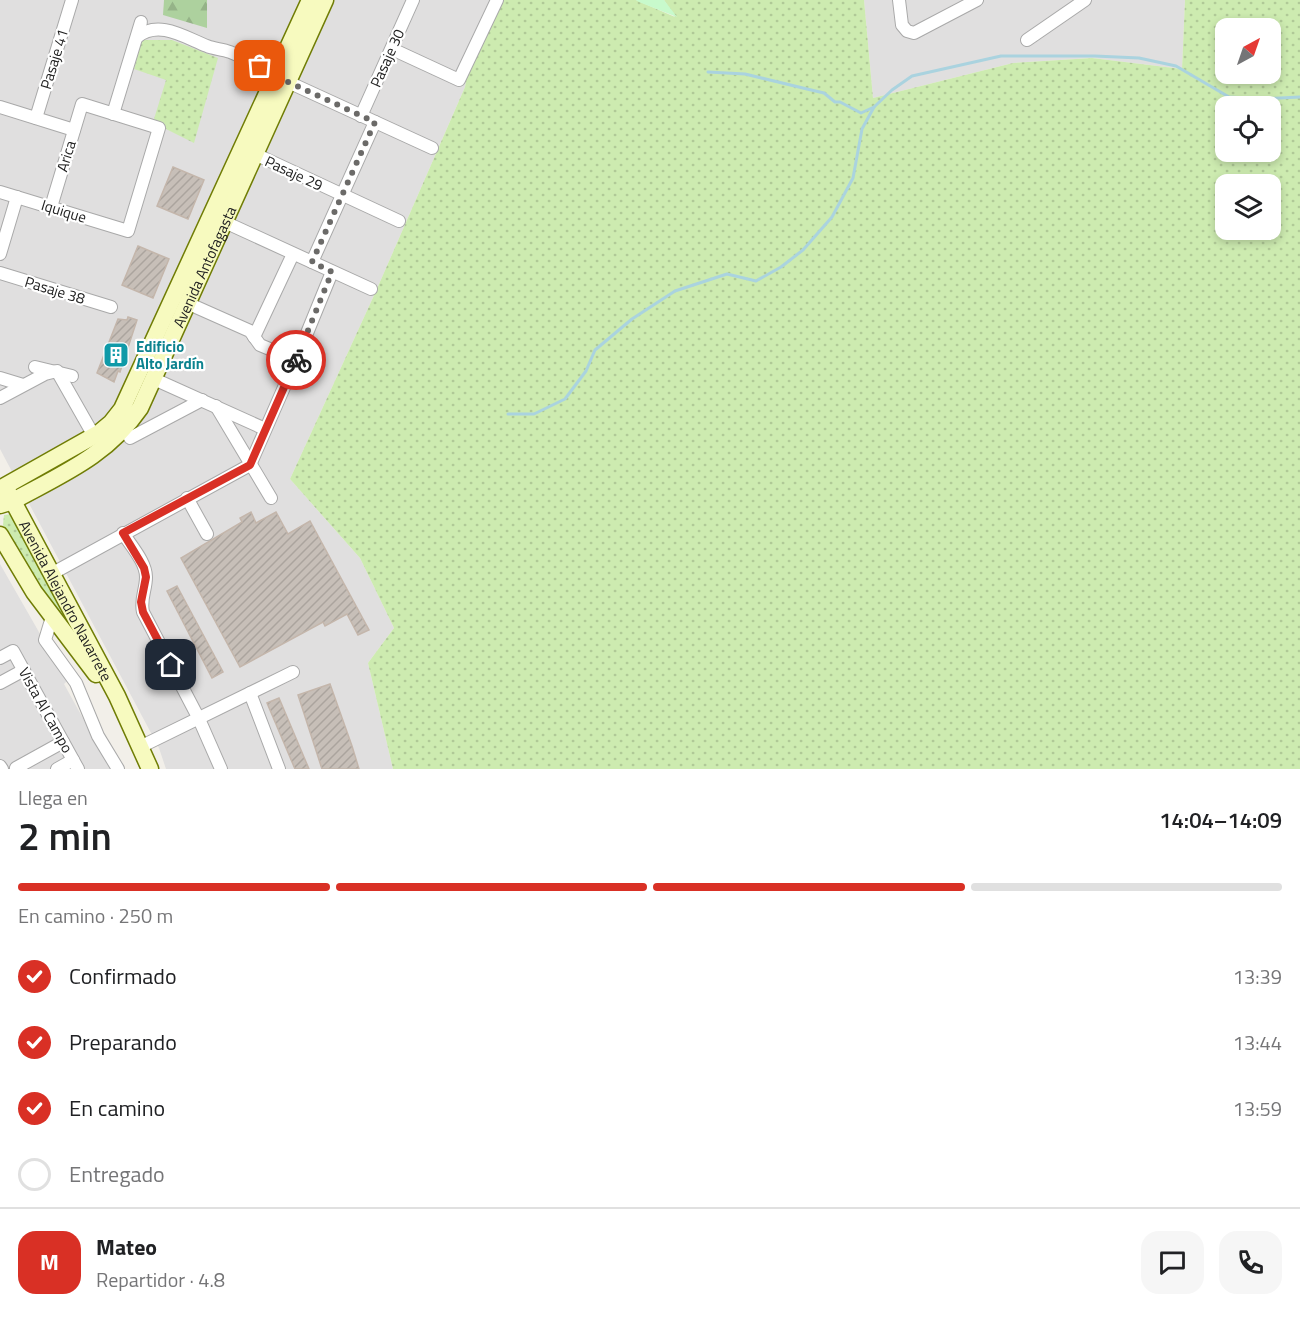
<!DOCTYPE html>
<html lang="es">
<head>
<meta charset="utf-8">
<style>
	:root { --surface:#fff; --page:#f6f6f6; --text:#202124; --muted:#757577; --line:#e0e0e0; --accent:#d93025 }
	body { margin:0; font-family:"Titillium Web",sans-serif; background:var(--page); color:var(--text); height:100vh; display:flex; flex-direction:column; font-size:22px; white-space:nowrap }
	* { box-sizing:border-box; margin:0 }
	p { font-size:20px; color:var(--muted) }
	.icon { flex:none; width:33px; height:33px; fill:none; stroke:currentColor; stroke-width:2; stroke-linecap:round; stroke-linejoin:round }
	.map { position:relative; height:769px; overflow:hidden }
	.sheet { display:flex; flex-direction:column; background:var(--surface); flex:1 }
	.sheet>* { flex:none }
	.needle { width:39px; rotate:40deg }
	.controls { position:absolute; left:1215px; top:18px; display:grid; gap:12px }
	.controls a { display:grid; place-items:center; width:66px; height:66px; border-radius:12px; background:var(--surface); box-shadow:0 3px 9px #0003; font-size:30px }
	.pin { position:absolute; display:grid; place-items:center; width:51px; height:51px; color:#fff; margin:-26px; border-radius:12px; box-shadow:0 3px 9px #0006 }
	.courier { position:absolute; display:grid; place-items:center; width:60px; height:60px; margin:-30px; border:4px solid #d93025; border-radius:50%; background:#fff; color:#222; box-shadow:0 2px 8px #0007 }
	.head em { font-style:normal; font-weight:600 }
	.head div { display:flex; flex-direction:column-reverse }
	.head { display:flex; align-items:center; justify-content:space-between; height:102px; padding:0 18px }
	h1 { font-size:39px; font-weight:600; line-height:45px }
	.bar { display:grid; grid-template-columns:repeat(4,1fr); gap:9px 6px; align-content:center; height:72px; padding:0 18px }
	.bar i { height:8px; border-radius:4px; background:var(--line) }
	.bar .on { background:var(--accent) }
	.bar p { grid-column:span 4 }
	.line { display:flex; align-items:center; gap:15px; padding:0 18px; border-top:2px solid var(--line) }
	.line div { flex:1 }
	.round { display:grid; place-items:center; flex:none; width:63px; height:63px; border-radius:18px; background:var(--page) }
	ol { padding:0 18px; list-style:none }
	li { display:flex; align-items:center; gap:18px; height:66px }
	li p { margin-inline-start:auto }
	li .icon { padding:6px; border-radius:50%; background:var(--accent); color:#fff; stroke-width:4 }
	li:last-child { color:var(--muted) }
	li i { width:33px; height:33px; border:3px solid var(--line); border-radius:50% }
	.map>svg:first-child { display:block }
	.residential { fill:#e0dfdf }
	.grass { fill:url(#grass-dots); fill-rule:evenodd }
	.forest { fill:url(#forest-firs) }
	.park { fill:#c8facc }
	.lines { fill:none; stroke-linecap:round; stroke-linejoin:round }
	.stream { stroke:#aad3df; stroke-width:3 }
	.building { fill:url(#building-hatch); stroke:#c4b6ab; stroke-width:1.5 }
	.street-casing { stroke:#a9a9a9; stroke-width:14 }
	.secondary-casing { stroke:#707d05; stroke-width:19 }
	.street { stroke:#fff; stroke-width:12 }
	.secondary { stroke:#f7fabf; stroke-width:16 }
	.done { stroke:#6b6a68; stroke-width:6; stroke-dasharray:0 10.8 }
	.route { stroke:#d93025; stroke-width:8 }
	.labels { text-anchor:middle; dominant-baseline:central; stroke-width:4.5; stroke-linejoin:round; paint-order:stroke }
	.street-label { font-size:15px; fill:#222; stroke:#fff }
	.culture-label { font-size:15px; font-weight:bold; fill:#0d838f; stroke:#fff; text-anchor:start }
</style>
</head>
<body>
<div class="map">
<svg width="1300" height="769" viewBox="0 0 1300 769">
	<defs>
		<pattern id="grass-dots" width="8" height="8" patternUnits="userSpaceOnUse" patternTransform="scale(1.5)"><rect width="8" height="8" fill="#cdebb0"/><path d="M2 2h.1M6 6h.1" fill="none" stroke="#b0c997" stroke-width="1.8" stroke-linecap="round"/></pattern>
		<pattern id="forest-firs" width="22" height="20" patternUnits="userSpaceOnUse" patternTransform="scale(1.5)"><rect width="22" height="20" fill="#add19e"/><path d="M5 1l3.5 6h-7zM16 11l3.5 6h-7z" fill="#95b388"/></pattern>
		<pattern id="building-hatch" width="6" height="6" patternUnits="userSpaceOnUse" patternTransform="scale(1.5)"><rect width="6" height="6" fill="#c7bfb8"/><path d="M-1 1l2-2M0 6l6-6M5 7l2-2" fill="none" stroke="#aba49e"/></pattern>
	</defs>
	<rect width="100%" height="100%" fill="#f2efe9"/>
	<g class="residential">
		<path d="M0 0H502L467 76 465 87 376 291 290 479 360 558 394 628 368 663 393 769H166L159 748 0 449Z"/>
		<path d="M864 0H1185L1182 69 1092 58 1013 63 873 98Z"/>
		<path d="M0 564 67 681 64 684 111 769H0Z"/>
	</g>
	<g class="grass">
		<path d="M502 0H636L675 17 664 0H864L873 98 1013 63 1092 58 1182 69 1185 0H1300V769H393L368 663 394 628 360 558 290 479 376 291 465 87 467 76ZM1226 28H1270V74H1226ZM1226 106H1270V152H1226ZM1226 184H1270V230H1226Z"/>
		<path d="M142 40H172L218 58 194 143 164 128 154 119 166 80 134 69Z"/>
		<path d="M12 514 76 633 72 634 18 556 3 525 4 515Z"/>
	</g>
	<path class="forest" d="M164 0H207V28L163 15Z"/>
	<path class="park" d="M636 0H664L677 17 639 2Z"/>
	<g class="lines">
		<g class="stream">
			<path d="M708 72 745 74 807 89 824 93 835 102H840L861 113 874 107"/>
			<path d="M508 414H534L565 399 586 371 595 350 632 319 675 291 727 274 756 281 781 267 803 250 832 217 853 178 862 129 874 107 892 90 912 76 1001 56H1095L1139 58 1176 66 1229 97 1262 99 1300 97"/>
		</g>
	</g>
	<g class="building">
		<path d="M173 167 204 180 188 219 157 206Z"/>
		<path d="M138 246 169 259 153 298 122 285Z"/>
		<path d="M128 317 137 320 120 372 118 371 114 382 97 373 118 319 127 320Z"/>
		<path d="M251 512 256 523 276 512 288 534 310 521 369 630 358 635 347 614 325 626 323 622 240 667 181 558 242 522 240 518Z"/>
		<path d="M177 586 223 672 212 678 167 591Z"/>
		<path d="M330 684 352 746 359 769H322L298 695Z"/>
		<path d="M279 698 309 769H295L267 703Z"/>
	</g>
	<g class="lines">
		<g class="street-casing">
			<g id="street">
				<path d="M899 0 902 25 907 31 914 33 977 0"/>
				<path d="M137 37C159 19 186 38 207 46 214 49 222 49 230 52 250 60 270 70 288 82L432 148"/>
				<path d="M1027 40 1085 0"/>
				<path d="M392 49 459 80 497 0"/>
				<path d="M0 107 74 130"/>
				<path d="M113 114 141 22"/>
				<path d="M361 116 413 0"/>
				<path d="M36 118 72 0"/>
				<path d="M255 154 399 221"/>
				<path d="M0 192 128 231 159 128 82 104 51 207"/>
				<path d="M218 219 371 289"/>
				<path d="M0 254 17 197"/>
				<path d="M312 262 375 122"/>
				<path d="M0 273 111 307"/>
				<path d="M187 303 250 331 260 345 296 360"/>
				<path d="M254 337 293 254"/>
				<path d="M35 367 72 376"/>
				<path d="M0 378 23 385"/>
				<path d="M154 379 265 429"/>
				<path d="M0 398 45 374 57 371 94 436"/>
				<path d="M216 406 271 498"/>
				<path d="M130 438 202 400"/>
				<path d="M250 465 296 360 332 272"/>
				<path d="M187 498 207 534"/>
				<path d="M123 533C131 546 146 562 146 577 146 590 140 599 143 612L199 719 221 769"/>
				<path d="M53 573 250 465"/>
				<path d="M52 617 45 640 76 683 98 736 118 769"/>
				<path d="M0 658 13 651 78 769"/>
				<path d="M0 683 24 670"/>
				<path d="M250 693 279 769"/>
				<path d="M140 747 293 672"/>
				<path d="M0 766 2 769"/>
				<path d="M16 768 63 742"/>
				<path d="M57 769 73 760"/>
			</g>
		</g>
		<g class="secondary-casing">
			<g id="secondary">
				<path d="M0 492 5 486 99 433 111 423 122 409 310 0"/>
				<path id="s1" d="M8 492 117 696 150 769"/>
				<path id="s2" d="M0 505 13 501C62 474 107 456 140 408L325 0"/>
				<path d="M0 535 34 592 96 674"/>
			</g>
		</g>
		<use href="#street" class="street"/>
		<use href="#secondary" class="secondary"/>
	</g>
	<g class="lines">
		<path class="done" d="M260 66 288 82 375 122 312 262 332 272 296 360"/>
		<path class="route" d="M171 665 143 612 141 602 146 577 144 568 123 533 250 465 296 360"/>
	</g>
	<defs>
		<g id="building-square" transform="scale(1.35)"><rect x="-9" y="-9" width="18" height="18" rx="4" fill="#0f9aa8" stroke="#fff"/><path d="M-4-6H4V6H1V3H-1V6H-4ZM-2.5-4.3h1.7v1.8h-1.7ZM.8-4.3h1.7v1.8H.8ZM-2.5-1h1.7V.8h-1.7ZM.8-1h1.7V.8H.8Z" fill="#fff"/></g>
	</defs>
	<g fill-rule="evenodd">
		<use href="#building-square" x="116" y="355"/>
	</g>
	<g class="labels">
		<g class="street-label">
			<text transform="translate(387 58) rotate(-66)">Pasaje 30</text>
			<text transform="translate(54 59) rotate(-73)">Pasaje 41</text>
			<text transform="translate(66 156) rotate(-73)">Arica</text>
			<text transform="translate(294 173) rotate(25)">Pasaje 29</text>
			<text transform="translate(64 211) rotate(17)">Iquique</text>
			<text stroke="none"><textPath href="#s2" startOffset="328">Avenida Antofagasta</textPath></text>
			<text transform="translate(55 290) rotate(17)">Pasaje 38</text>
			<text stroke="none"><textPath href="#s1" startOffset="123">Avenida Alejandro Navarrete</textPath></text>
			<text transform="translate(46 710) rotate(61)">Vista Al Campo</text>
		</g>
		<g class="culture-label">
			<text x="136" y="346">Edificio<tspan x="136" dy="17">Alto Jardín</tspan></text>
		</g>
	</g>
</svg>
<div class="controls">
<a><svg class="needle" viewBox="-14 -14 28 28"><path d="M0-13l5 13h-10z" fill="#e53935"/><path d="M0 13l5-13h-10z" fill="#757577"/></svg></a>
<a><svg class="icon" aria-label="locate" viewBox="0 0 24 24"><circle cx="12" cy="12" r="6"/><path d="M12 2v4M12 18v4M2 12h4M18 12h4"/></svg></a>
<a><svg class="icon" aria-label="layers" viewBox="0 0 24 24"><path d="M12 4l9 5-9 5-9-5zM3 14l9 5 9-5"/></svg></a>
</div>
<div class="pin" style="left:260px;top:66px;background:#ea580c"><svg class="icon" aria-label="bag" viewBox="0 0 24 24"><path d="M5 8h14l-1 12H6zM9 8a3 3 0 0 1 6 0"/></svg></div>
<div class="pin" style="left:171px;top:665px;background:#1f2937"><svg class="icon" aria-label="home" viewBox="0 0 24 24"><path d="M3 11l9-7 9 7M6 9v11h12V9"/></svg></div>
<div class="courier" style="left:296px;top:360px"><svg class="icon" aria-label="bike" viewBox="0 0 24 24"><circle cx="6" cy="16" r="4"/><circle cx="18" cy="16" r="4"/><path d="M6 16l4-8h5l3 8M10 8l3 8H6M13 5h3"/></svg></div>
</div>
<section class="sheet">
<div class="head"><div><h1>2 min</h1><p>Llega en</p></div><em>14:04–14:09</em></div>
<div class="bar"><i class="on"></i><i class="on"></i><i class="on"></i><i></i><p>En camino · 250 m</p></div>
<ol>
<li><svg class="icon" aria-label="check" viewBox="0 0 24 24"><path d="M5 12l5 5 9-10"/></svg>Confirmado<p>13:39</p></li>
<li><svg class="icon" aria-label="check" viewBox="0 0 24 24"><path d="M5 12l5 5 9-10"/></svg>Preparando<p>13:44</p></li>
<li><svg class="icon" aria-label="check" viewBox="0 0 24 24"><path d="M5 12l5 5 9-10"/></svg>En camino<p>13:59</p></li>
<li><i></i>Entregado</li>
</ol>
<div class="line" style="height:108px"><b class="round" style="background:var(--accent);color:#fff">M</b><div><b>Mateo</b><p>Repartidor · 4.8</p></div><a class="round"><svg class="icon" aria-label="chat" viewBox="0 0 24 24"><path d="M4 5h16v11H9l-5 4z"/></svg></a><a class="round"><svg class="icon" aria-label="phone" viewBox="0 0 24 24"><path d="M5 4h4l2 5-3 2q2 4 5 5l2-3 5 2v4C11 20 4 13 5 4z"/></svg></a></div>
</section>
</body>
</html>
